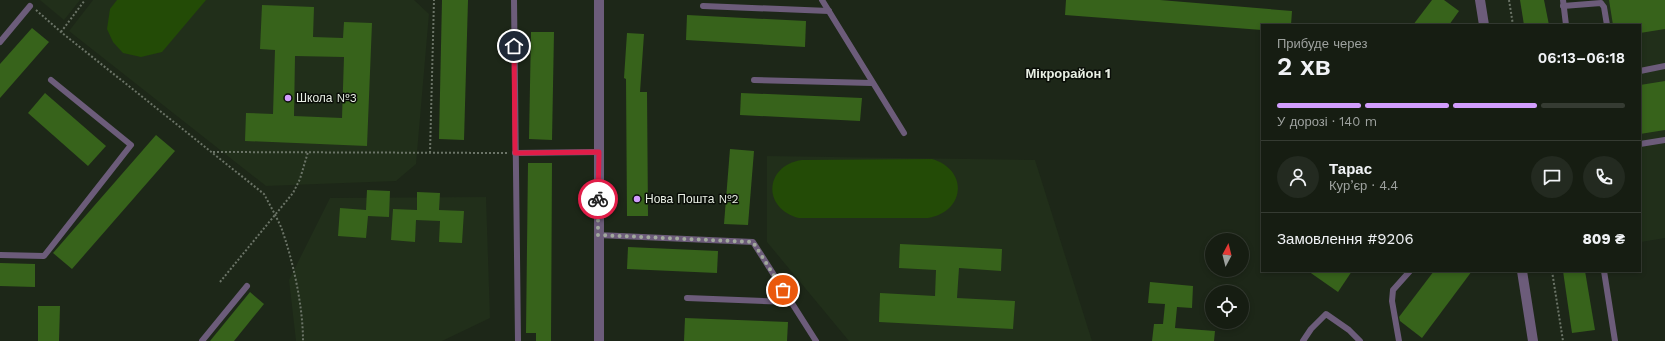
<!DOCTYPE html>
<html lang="uk">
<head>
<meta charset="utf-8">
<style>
	:root { --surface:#161d12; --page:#232a20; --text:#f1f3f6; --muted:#9ea29f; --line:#353b32; --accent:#d29dfd }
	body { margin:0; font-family:"Work Sans",sans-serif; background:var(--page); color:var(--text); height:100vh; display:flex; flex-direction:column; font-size:15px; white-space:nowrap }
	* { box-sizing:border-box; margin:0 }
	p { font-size:13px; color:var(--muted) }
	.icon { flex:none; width:22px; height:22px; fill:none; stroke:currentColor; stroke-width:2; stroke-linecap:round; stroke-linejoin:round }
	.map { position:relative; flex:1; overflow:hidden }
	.panel { position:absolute; left:1261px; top:24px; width:380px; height:248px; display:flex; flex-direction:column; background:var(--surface); border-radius:0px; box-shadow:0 2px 6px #0003,0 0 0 1px var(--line) }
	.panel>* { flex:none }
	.needle { width:26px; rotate:7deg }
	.buttons { position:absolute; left:1205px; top:233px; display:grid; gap:8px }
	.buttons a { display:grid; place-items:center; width:44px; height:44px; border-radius:50%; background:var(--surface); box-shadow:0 2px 6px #0003,0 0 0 1px var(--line); font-size:20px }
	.pin { position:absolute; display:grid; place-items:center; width:34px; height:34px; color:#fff; margin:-17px; border:2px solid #fff; border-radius:50%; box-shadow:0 1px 4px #0007 }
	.courier { position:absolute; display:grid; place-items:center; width:40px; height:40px; margin:-20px; border:3px solid #e11d48; border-radius:50%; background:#fff; color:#222; box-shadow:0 1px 5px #0007 }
	.headline em { font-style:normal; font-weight:600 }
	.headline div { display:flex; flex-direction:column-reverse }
	.headline { display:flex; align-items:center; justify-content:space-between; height:68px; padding:0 16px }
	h1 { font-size:26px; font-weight:600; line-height:30px }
	.bar { display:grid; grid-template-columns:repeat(4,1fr); gap:6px 4px; align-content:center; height:48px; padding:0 16px }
	.bar i { height:5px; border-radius:3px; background:var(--line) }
	.bar .selected { background:var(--accent) }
	.bar p { grid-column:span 4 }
	.line { display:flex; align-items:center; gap:10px; padding:0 16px; border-top:1px solid var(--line) }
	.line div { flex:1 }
	.round { display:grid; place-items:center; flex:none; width:42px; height:42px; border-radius:21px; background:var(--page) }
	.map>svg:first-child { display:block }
	.built { fill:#212f1a }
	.green { fill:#234b06 }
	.building { fill:#37631b; fill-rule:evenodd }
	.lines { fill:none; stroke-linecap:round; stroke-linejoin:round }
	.path { stroke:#6b7467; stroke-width:2; stroke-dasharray:2 2; stroke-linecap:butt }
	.service { stroke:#6c5c7a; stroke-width:6 }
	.minor { stroke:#6c5c7a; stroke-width:10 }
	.done { stroke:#a1a99d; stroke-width:4; stroke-dasharray:0 7.2 }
	.route { stroke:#e11d48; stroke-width:5 }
	.poi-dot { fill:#d29dfd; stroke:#0a0e08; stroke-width:1.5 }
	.labels { text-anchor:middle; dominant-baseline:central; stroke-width:3; stroke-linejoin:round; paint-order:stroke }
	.poi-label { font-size:12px; fill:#e8efe4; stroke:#0a0e08; text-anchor:start }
	.neighbourhood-label { font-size:13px; font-weight:bold; fill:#e8efe4; stroke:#0a0e08 }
</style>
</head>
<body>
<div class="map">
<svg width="1665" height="341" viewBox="0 0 1665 341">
	<rect width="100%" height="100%" fill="#1d2718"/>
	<g class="built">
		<path d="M40 0H80L64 20Z"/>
		<path d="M93 0H414L429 14 416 164 396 181 266 186 69 31Z"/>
		<path d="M1600 0H1665V238L1641 242 1640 235V25H1604Z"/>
		<path d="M767 156 1035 160 1092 341H849L767 242Z"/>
		<path d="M486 197 490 318 442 341H296L289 280 330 198Z"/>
	</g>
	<g class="green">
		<path d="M117 0H206L162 52 141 57 123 53 113 42 107 29 110 9Z"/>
		<path d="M932 159C969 170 965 212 928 218H799C761 208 765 165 802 160Z"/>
	</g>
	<g class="building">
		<path d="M442 0H468L464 140 439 139Z"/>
		<path d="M1066 0H1160L1292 11 1291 25H1262V30L1065 15Z"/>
		<path d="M1432 0H1444L1459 11 1449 25H1413Z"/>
		<path d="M1520 0H1544L1549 25H1524Z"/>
		<path d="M1609 0H1665V29L1640 33V25H1613Z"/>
		<path d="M262 5 314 7 313 37 343 38 344 22 372 23 367 146 245 141 246 113 273 114 275 50 260 49ZM295 56 344 57 342 118 294 116Z"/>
		<path d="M687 15 806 21 805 47 686 40Z"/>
		<path d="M32 28 49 42 0 98V64Z"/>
		<path d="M531 32H554L552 140 529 139Z"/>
		<path d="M627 33 644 34 640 92H647L648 216H627L626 79 624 78Z"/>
		<path d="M1665 81V130L1640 134V85Z"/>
		<path d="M45 93 106 146 88 166 28 113Z"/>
		<path d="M741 93 862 98 860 121 740 115Z"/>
		<path d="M156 135 175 151 72 269 53 253Z"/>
		<path d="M730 149 754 151 748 225 724 224Z"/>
		<path d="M528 163H552L551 341H536V333H526Z"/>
		<path d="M367 190 390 191 389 217 368 216 366 238 338 236 340 208 366 210Z"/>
		<path d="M417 192 440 193 439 210 464 211 462 243 439 242 440 221 416 220 415 242 391 240 393 209 417 210Z"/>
		<path d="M900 244 1002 249 1001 271 959 268 957 298 1015 301 1013 329 879 322 880 293 935 296 936 270 899 268Z"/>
		<path d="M628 247 718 251 717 273 627 269Z"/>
		<path d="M0 263 35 264V287L0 286Z"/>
		<path d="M1308 271H1352L1338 292Z"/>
		<path d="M1434 271H1472L1422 338 1400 321 1399 317Z"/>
		<path d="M1563 271H1585L1595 330 1572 333Z"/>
		<path d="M1150 282 1193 286 1192 308 1177 307 1175 328 1215 331 1214 341H1152L1154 324H1163L1165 304 1148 303Z"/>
		<path d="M250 292 264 304 234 341H210Z"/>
		<path d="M38 306H60L59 341H38Z"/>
		<path d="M685 318 788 322 787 341H684Z"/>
	</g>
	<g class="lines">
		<g class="path">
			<path d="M1509 0 1513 25"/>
			<path d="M36 10 61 32 264 194C270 205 276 216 281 227 293 260 303 306 303 341"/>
			<path d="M61 32 85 0"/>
			<path d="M213 152 507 153"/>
			<path d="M430 153 434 0"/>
			<path d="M1552 271 1563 341"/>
			<path d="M220 282 293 193 300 179 308 152"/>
		</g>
		<g class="service">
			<path d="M514 0 518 341"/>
			<path d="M822 0 904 133"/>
			<path d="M1563 0 1566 25"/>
			<path d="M703 6 829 11"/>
			<path d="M1563 6 1601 3 1604 7 1607 25"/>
			<path d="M0 42 30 6"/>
			<path d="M1640 71 1665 66"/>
			<path d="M754 80 872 83"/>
			<path d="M1640 144 1665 140"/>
			<path d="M515 153 599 152"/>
			<path d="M598 235 753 242 816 341"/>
			<path d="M0 255 44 256 131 145 51 80"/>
			<path d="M1604 271 1615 341"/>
			<path d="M687 298 791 302"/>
			<path d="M202 341 247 286"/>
			<path d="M1303 341 1311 329 1326 314 1349 330 1360 341"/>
			<path d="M1399 341 1392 301 1393 290 1410 271"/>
		</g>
		<g class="minor">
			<path d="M1480 0 1484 25"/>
			<path d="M1522 271 1533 341"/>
			<path d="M599 341V0"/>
		</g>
	</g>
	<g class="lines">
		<path class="done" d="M598 199V235L753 242 783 290"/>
		<path class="route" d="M514 46 515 153 599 152 598 199"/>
	</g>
	<g class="poi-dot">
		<circle cx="288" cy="98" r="4"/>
		<circle cx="637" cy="199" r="4"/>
	</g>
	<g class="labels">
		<g class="poi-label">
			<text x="296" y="98">Школа №3</text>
			<text x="645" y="199">Нова Пошта №2</text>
		</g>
		<g class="neighbourhood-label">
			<text x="1068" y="73">Мікрорайон 1</text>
		</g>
	</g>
</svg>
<div class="buttons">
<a><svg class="needle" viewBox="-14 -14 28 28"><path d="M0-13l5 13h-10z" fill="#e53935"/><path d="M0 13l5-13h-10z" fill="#9ea29f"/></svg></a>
<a><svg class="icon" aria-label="locate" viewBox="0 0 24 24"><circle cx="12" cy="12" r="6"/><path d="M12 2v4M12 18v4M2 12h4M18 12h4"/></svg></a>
</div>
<div class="pin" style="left:783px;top:290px;background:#ea580c"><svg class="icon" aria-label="bag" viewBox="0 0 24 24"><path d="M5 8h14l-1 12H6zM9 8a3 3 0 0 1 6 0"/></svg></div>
<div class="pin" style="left:514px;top:46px;background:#1f2937"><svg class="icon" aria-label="home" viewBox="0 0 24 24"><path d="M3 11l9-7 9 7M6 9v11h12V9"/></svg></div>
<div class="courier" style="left:598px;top:199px"><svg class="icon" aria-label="bike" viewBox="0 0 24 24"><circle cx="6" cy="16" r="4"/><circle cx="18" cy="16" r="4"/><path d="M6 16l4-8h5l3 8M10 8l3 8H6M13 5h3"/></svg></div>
<section class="panel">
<div class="headline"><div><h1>2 хв</h1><p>Прибуде через</p></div><em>06:13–06:18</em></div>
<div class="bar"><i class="selected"></i><i class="selected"></i><i class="selected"></i><i></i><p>У дорозі · 140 m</p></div>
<div class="line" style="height:72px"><a class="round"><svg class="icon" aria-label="person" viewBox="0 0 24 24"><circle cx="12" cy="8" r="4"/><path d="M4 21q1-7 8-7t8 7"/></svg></a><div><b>Тарас</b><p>Кур’єр · 4.4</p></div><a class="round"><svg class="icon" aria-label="chat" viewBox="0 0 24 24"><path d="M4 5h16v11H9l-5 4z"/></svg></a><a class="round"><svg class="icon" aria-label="phone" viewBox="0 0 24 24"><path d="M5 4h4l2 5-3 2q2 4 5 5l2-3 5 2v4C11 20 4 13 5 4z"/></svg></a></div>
<div class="line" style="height:52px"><div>Замовлення #9206</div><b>809 ₴</b></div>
</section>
</div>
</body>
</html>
